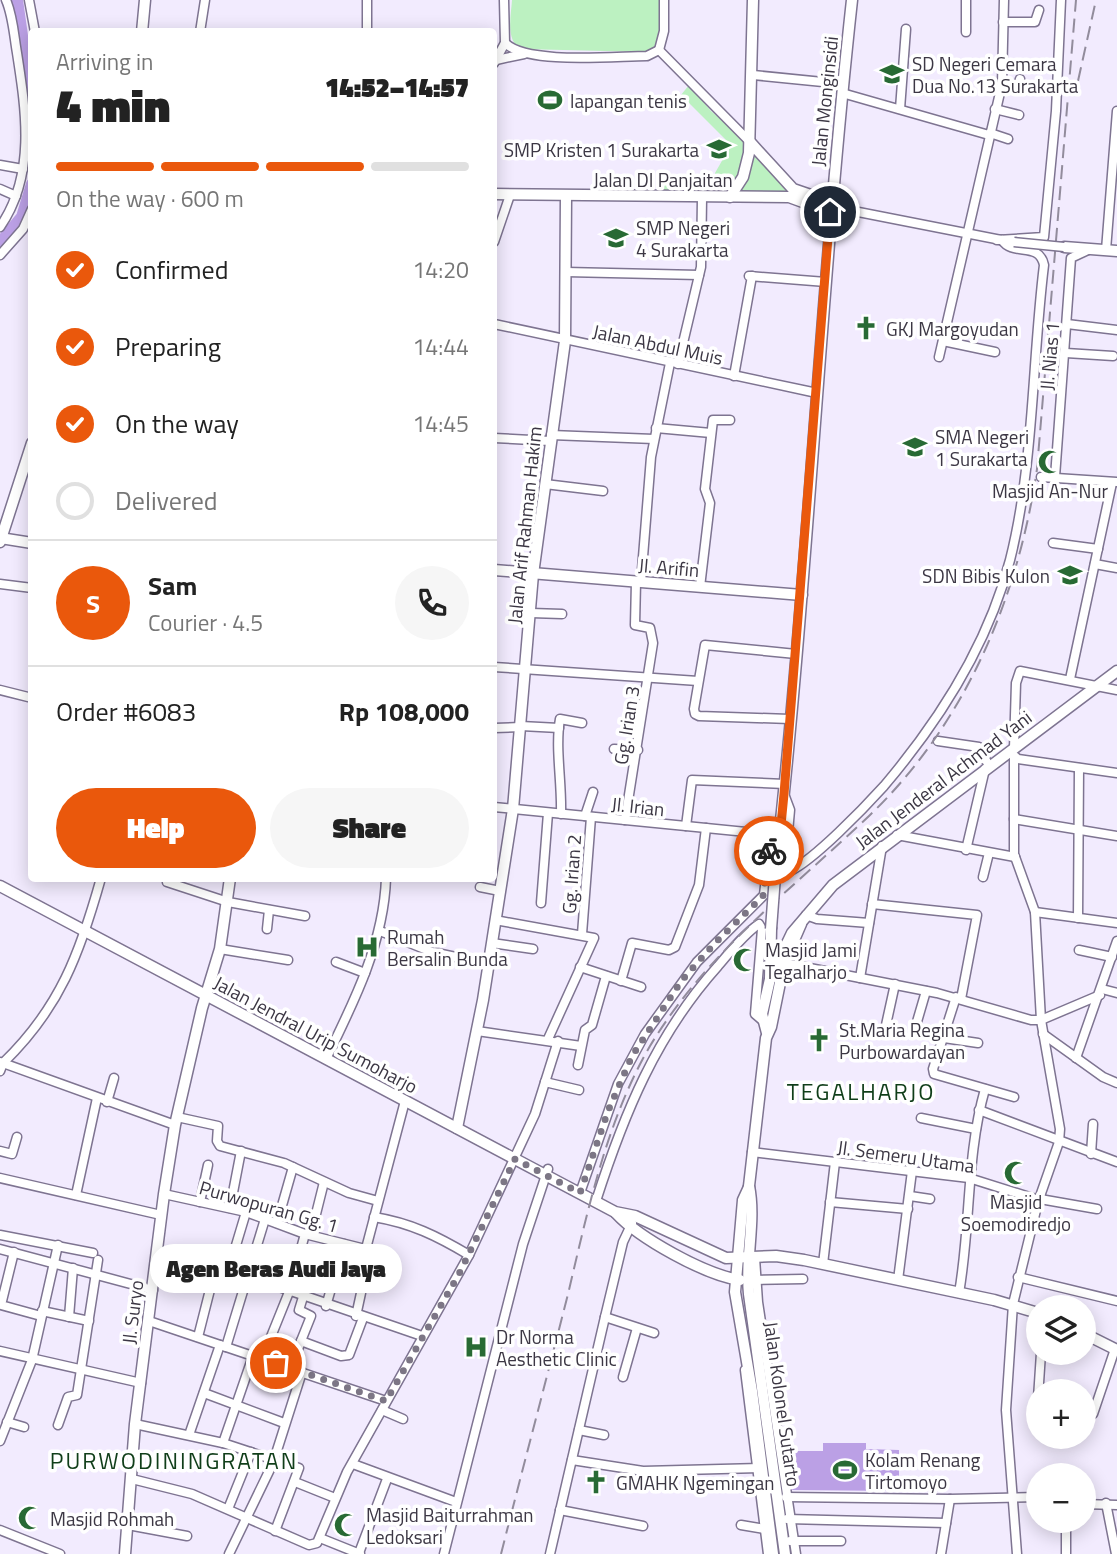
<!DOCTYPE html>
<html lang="en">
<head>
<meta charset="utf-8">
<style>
	:root { --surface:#fff; --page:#f6f6f6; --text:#222; --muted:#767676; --line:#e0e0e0; --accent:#ea580c }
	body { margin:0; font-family:"Titillium Web",sans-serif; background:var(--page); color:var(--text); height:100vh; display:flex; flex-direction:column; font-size:26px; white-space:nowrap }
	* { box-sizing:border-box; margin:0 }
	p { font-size:23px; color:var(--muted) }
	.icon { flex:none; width:38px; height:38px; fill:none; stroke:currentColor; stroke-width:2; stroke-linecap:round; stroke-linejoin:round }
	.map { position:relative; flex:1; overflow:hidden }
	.panel { position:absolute; left:28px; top:28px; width:469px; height:854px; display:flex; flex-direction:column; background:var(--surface); border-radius:7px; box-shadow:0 4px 18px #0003 }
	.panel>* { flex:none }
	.controls { position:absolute; left:1026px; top:1295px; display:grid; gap:14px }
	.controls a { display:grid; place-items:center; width:70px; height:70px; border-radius:50%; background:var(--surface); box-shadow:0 4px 18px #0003; font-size:35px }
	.pin { position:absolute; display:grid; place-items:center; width:60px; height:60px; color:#fff; margin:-30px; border:4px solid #fff; border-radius:50%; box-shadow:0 2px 7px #0007 }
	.courier { position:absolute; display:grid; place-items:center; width:70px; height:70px; margin:-35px; border:5px solid #ea580c; border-radius:50%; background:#fff; color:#222; box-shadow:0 2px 9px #0007 }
	.bubble { position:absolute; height:49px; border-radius:24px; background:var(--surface); box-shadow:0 4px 18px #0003; font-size:23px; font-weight:800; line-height:49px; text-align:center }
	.summary em { font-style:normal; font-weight:800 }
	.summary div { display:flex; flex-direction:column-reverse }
	.summary { display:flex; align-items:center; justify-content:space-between; height:119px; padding:0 28px }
	h1 { font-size:46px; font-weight:800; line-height:52px }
	.bar { display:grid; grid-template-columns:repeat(4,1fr); gap:10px 7px; align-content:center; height:84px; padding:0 28px }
	.bar i { height:9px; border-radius:5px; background:var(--line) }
	.bar .selected { background:var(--accent) }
	.bar p { grid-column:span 4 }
	.line { display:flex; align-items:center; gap:18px; padding:0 28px; border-top:2px solid var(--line) }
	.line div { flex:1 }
	.round { display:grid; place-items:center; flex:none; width:74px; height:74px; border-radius:37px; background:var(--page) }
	ol { padding:0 28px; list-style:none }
	li { display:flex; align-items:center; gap:21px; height:77px }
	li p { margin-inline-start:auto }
	li .icon { padding:7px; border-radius:50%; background:var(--accent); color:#fff; stroke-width:4 }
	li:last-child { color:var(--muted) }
	li i { width:38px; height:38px; border:4px solid var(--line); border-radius:50% }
	.action { display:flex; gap:14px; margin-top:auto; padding:14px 28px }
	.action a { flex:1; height:80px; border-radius:42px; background:var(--accent); color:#fff; font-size:28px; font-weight:800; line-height:80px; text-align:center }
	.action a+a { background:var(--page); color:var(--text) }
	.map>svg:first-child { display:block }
	.green { fill:#bcf1c1 }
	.water { fill:#bba0e5 }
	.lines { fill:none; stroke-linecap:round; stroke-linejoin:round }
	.river { stroke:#bba0e5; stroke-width:12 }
	.minor-casing { stroke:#7e7491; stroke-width:11 }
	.major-casing { stroke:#7e7491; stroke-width:13 }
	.minor { stroke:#fff; stroke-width:8 }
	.major { stroke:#fff; stroke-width:10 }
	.rail { stroke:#928c9c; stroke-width:2; stroke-dasharray:14 7; stroke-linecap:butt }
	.minor-bridge-casing { stroke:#7e7491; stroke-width:11; stroke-linecap:butt }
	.major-bridge-casing { stroke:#7e7491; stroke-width:13; stroke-linecap:butt }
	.minor-bridge { stroke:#fff; stroke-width:8 }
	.major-bridge { stroke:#fff; stroke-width:10 }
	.done { stroke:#7c7685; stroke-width:7; stroke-dasharray:0 12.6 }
	.route { stroke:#ea580c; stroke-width:9 }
	.labels { text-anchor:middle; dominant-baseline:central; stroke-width:7; stroke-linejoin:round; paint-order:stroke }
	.poi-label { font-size:19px; fill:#3c3744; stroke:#fff; text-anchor:start }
	.street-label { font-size:19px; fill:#3c3744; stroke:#fff }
	.quarter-label { font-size:23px; letter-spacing:2px; fill:#103e19; stroke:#fff }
</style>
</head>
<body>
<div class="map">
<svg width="1117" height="1554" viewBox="0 0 1117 1554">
	<rect width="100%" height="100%" fill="#f2ebfe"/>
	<g class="green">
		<path d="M512 0H661C661 19 666 44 646 52L522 49C505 42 511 16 512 0Z"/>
		<path d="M689 85 711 111 747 142 741 174 728 195 660 196V184L715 182V173L731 145 681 95Z"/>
		<path d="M750 144 793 193 733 195Z"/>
	</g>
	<path class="water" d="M823 1443H866V1449L899 1450V1491L791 1490 792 1451H823Z"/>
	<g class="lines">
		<g class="river">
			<path d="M17 0 32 107"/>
			<path d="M0 243 22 217 32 184"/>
		</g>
		<g class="minor-casing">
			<g id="minor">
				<path d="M29 0 35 32"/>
				<path d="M966 0V32"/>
				<path d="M1003 22H1035L1039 10"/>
				<path d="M200 32 205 0"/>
				<path d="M367 32V0"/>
				<path d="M505 43C527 65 615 56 647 56L659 50"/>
				<path d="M659 50 749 141"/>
				<path d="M659 50 664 31V0"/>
				<path d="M496 60 524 54"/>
				<path d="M494 63 505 43 504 0"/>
				<path d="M753 75 843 84"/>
				<path d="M1001 86 1017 89 1020 79"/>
				<path d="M842 93 989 135"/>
				<path d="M900 109 906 29"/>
				<path d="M995 109 1019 115"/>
				<path d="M990 133 1008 139"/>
				<path d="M0 165 23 169"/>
				<path d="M0 189 16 196"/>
				<path d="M831 202 838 208 1001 240"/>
				<path d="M0 227C36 175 26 111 17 53 14 36 13 16 6 0"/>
				<path d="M997 240 1044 237 1056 111 1061 0"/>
				<path d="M494 242 510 195"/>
				<path d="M1106 250 1117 111"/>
				<path d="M0 255 23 229 32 209"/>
				<path d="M566 272 699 275"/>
				<path d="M749 276 826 282"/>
				<path d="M494 324 817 393"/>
				<path d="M1067 324 1117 330"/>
				<path d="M943 341 995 352"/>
				<path d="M1066 353 1113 356"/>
				<path d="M939 357 1002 84 1004 0"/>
				<path d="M678 364 701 267 702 198"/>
				<path d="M734 376 752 276"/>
				<path d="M656 428 711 433"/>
				<path d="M551 435 654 439"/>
				<path d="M494 438 550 441"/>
				<path d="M1041 477 1117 482"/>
				<path d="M1055 477 1071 258 1088 250"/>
				<path d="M545 484 603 491"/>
				<path d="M1053 543 1098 549"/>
				<path d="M1095 564 1117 568"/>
				<path d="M641 582 651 457 670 363"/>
				<path d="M0 584 32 588"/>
				<path d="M700 587 710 503 705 489 713 420H730"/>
				<path d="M531 613 562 614"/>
				<path d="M494 667 698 681"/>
				<path d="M1070 679 1112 483"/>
				<path d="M0 690 32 698"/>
				<path d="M790 719 699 716 695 714 694 709 705 645 796 654"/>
				<path d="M521 726 559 728"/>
				<path d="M494 728 521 727"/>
				<path d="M938 741 979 747 989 766"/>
				<path d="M1014 748 1016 683 1020 671 1117 690"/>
				<path d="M614 749 638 750"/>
				<path d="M1011 753 1018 759 1117 773"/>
				<path d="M1014 758V854L1035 912 1041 1020 1060 1129 1059 1142 1038 1202 1013 1304 1006 1410 1017 1554"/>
				<path d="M784 794 790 810 785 866 790 871C814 860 865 807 884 786 940 720 988 645 1010 560 1034 465 1032 362 1044 265 1039 241 1013 257 1002 240"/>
				<path d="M494 807 776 835"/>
				<path d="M561 814C562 782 555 748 560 719L582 723"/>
				<path d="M585 816 593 792"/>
				<path d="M1014 819 1117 836"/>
				<path d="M625 820 653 643 650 628 635 625 636 582"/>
				<path d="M686 826 692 780 785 784"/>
				<path d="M897 835 1015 857"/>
				<path d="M966 850 985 769"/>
				<path d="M983 877 989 853"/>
				<path d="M167 882 228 902 305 916"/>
				<path d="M480 887 500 891"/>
				<path d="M541 903 548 813"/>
				<path d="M872 904 977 915 961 999"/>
				<path d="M1035 912 1117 923"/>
				<path d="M806 915 817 919 869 923"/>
				<path d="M1078 918 1079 768"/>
				<path d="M495 920 594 938 548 1039"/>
				<path d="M267 929 269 910"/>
				<path d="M380 931 432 952 489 964"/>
				<path d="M582 934 591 817"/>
				<path d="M492 943 533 949"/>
				<path d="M220 949 288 960"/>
				<path d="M1079 950 1112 957"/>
				<path d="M336 962 365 973"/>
				<path d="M784 963 937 993 1031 1020H1041L1100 995"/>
				<path d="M580 967 641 987"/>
				<path d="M860 978 882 846"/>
				<path d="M621 981 632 943 669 950 675 947 699 885 706 828"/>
				<path d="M1102 989 1117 993"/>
				<path d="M956 997 933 1069 934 1074 1014 1097"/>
				<path d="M886 1025 895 984"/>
				<path d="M477 1031 581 1046"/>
				<path d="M914 1032 926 991"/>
				<path d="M1043 1034 1103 1077 1117 1083"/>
				<path d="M944 1038 978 1043"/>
				<path d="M1076 1058 1117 941"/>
				<path d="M326 1059C354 1002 384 942 386 878"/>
				<path d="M0 1062 175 1125"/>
				<path d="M578 1065 585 1030 592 1025 606 976"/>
				<path d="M0 1071 3 1063C60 1008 80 953 101 878"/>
				<path d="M545 1082 579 1090"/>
				<path d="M107 1102 114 1078"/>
				<path d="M979 1110 1117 1162"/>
				<path d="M177 1117 218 1126 217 1141 220 1146 284 1163 349 1193 378 1201"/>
				<path d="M921 1118 976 1129"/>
				<path d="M0 1151 12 1154 17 1137"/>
				<path d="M752 1152 969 1178 1039 1200"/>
				<path d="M1091 1154 1093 1124"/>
				<path d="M0 1178 161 1215"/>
				<path d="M580 1193 618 1084 645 1034 697 962 764 895 771 834"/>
				<path d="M164 1194 246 1212 305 1234 365 1249"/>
				<path d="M76 1195 97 1098"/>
				<path d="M910 1196 930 1199"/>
				<path d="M1040 1199 1097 1209"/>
				<path d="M596 1201C624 1114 656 1035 718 966 730 952 744 934 759 924L762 929 755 1014 762 1020"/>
				<path d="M200 1202 208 1165"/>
				<path d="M830 1202 908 1209"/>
				<path d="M230 1208 241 1151"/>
				<path d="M316 1214 324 1182"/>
				<path d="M374 1217C411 1223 437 1236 469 1255"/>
				<path d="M277 1223 293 1167"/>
				<path d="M0 1235 93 1253"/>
				<path d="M0 1249 153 1290"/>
				<path d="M14 1252 1 1305 41 1316"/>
				<path d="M157 1258 250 1277 422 1336"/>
				<path d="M755 1258 758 1302 796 1554"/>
				<path d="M823 1264 835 1162"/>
				<path d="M228 1272 246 1212"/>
				<path d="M1018 1277 1117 1301"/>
				<path d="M753 1280 803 1279"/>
				<path d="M898 1280 912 1171"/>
				<path d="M959 1293C971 1225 966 1156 985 1089"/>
				<path d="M326 1306 344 1244"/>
				<path d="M42 1311 89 1321"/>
				<path d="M356 1316 361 1293 359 1275 405 1101"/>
				<path d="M69 1317 73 1268"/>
				<path d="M605 1317 623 1242 632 1223"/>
				<path d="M149 1321 386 1401"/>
				<path d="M198 1337 215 1270"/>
				<path d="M301 1341 311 1316 299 1310 303 1297"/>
				<path d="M226 1347 265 1219"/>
				<path d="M0 1351 141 1383"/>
				<path d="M262 1359 289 1292 305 1234"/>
				<path d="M291 1368 301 1341 341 1356 349 1355 363 1318"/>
				<path d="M745 1370 768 1554"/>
				<path d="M623 1377 637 1328"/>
				<path d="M204 1393 284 1423"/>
				<path d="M1038 1398 1041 1353"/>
				<path d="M382 1410 403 1419"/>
				<path d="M1093 1414 1115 1349"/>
				<path d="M7 1422 24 1427"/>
				<path d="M135 1424 223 1443 299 1468 275 1531"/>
				<path d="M58 1425 68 1397 77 1395 98 1260"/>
				<path d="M579 1430 604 1435"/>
				<path d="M189 1435 220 1345"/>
				<path d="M0 1441 32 1360 58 1245"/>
				<path d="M223 1443 253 1356"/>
				<path d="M572 1460 643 1471 760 1468"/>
				<path d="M353 1464 456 1502"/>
				<path d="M132 1479 192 1494 309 1545 317 1543 347 1472 469 1255 535 1114 558 1041"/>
				<path d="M295 1482 335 1498"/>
				<path d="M786 1497 950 1499 1038 1497"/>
				<path d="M1106 1503 1116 1554"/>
				<path d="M1083 1504 1117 1505"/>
				<path d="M228 1509 251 1452"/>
				<path d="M560 1510 643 1526"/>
				<path d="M787 1519 946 1523"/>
				<path d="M1066 1521V1554"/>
				<path d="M128 1525 187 1536"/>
				<path d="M741 1525 765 1529"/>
				<path d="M0 1530 60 1554"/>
				<path d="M320 1538 360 1554"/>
				<path d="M790 1541H841"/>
				<path d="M359 1553 387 1479"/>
				<path d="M229 1554 273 1463 302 1372"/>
				<path d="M444 1554 523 1244 548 1169"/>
				<path d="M550 1554 605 1317 654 1333"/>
				<path d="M941 1554 950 1499"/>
			</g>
		</g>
		<g class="major-casing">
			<g id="major">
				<path d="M142 32 145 0"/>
				<path d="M750 142 793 189 831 202"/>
				<path d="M494 194 789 197 830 212"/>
				<path d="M730 197 743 177 749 153 753 0"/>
				<path d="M1064 247 1117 251"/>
				<path d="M0 538 32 543"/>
				<path d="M0 542 32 443"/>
				<path d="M494 570 802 595"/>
				<path d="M775 876C808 584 820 291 852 0"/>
				<path d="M0 886 615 1212 635 1216 726 1258 776 1256 804 1260 994 1300 1038 1313"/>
				<path d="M770 979 792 933 833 885 1117 671"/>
				<path d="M767 1033 762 1014 770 979 771 929"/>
				<path d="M457 1128 483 1000 513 809 533 574 565 341 566 197"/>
				<path d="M749 1187 743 1200 735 1292 752 1391 773 1554"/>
				<path d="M616 1213C639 1238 705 1275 740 1280"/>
				<path d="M1083 1333 1117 1350"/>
				<path d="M125 1554 135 1424 164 1194 175 1125 202 1008 220 949 230 878"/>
				<path d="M785 1554 749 1294C745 1258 756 1221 749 1186L766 1038 771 1027 784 963 801 924"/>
			</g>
		</g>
		<use href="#minor" class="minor"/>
		<use href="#major" class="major"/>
		<g class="rail">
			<path d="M1078 81 1096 0"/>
			<path d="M501 1554C523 1467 546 1381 568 1294 588 1210 606 1122 650 1046 706 953 791 890 869 816 965 724 1018 599 1037 469L1076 0"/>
		</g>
		<g class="minor-bridge-casing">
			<path id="minor-bridge" d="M1014 242 1064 247"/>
		</g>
		<g class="major-bridge-casing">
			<path id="major-bridge" d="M771 929 775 876"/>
		</g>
		<use href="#minor-bridge" class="minor-bridge"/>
		<use href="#major-bridge" class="major-bridge"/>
	</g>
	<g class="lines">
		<path class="done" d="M276 1363 386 1401 459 1274 515 1159 580 1193 608 1111 632 1056 682 980 715 943 763 896 769 851"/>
		<path class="route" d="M769 851 771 834 780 835 784 794 830 212"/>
	</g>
	<defs>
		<g id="school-bare" transform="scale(1.89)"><path d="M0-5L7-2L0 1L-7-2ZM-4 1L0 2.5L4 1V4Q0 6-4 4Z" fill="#286a34" stroke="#fff" stroke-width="2.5" paint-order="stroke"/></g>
		<g id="stadium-bare" transform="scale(1.89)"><path d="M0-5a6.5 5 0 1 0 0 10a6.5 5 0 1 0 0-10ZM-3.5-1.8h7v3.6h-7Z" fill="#286a34" stroke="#fff" stroke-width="2.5" paint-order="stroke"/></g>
		<g id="church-bare" transform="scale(1.89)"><path d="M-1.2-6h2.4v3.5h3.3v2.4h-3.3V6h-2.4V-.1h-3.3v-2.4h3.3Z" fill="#286a34" stroke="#fff" stroke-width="2.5" paint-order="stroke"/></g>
		<g id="mosque-bare" transform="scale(1.89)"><path d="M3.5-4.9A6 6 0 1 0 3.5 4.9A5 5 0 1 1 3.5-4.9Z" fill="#286a34" stroke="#fff" stroke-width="2.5" paint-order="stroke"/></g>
		<g id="hospital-bare" transform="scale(1.89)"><path d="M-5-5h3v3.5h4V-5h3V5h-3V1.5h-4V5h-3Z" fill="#286a34" stroke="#fff" stroke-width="2.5" paint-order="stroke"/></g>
	</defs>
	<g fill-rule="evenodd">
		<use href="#school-bare" x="892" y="74"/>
		<use href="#stadium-bare" x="550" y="100"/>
		<use href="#school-bare" x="719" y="149"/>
		<use href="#school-bare" x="616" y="238"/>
		<use href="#church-bare" x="866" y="328"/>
		<use href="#school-bare" x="915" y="447"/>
		<use href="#mosque-bare" x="1050" y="462"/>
		<use href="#school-bare" x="1070" y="575"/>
		<use href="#hospital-bare" x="367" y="947"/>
		<use href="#mosque-bare" x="745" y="960"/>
		<use href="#church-bare" x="819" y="1040"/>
		<use href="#mosque-bare" x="1016" y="1173"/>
		<use href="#hospital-bare" x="476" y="1347"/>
		<use href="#stadium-bare" x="845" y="1470"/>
		<use href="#church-bare" x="596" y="1482"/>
		<use href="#mosque-bare" x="30" y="1518"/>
		<use href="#mosque-bare" x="346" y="1525"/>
	</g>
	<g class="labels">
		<g class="poi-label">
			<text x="912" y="63">SD Negeri Cemara<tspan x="912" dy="22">Dua No.13 Surakarta</tspan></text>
			<text x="570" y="100">lapangan tenis</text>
			<text x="699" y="149" text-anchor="end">SMP Kristen 1 Surakarta</text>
			<text x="636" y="227">SMP Negeri<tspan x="636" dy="22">4 Surakarta</tspan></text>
			<text x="886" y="328">GKJ Margoyudan</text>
			<text x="935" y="436">SMA Negeri<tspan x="935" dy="22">1 Surakarta</tspan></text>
			<text x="1050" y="490" text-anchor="middle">Masjid An-Nur</text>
			<text x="1050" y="575" text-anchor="end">SDN Bibis Kulon</text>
			<text x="387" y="936">Rumah<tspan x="387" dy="22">Bersalin Bunda</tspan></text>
			<text x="765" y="949">Masjid Jami<tspan x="765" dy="22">Tegalharjo</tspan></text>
			<text x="839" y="1029">St.Maria Regina<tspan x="839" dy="22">Purbowardayan</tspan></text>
			<text x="1016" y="1201" text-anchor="middle">Masjid<tspan x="1016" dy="22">Soemodiredjo</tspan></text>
			<text x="496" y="1336">Dr Norma<tspan x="496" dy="22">Aesthetic Clinic</tspan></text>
			<text x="865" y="1459">Kolam Renang<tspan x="865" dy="22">Tirtomoyo</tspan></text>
			<text x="616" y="1482">GMAHK Ngemingan</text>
			<text x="366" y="1514">Masjid Baiturrahman<tspan x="366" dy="22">Ledoksari</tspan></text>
			<text x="50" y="1518">Masjid Rohmah</text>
		</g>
		<g class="street-label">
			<text transform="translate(824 101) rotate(-84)">Jalan Monginsidi</text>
			<text x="663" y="179">Jalan DI Panjaitan</text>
			<text transform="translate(658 344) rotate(12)">Jalan Abdul Muis</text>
			<text transform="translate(1049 356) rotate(-85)">Jl. Nias 1</text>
			<text transform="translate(524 525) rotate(-84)">Jalan Arif Rahman Hakim</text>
			<text transform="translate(669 567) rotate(5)">Jl. Arifin</text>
			<text transform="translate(626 725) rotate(-81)">Gg. Irian 3</text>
			<text transform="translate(943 779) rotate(-37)">Jalan Jenderal Achmad Yani</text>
			<text transform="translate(638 806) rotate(6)">Jl. Irian</text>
			<text transform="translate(571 874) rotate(-86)">Gg. Irian 2</text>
			<text transform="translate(316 1034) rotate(28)">Jalan Jendral Urip Sumoharjo</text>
			<text transform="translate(906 1156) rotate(8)">Jl. Semeru Utama</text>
			<text transform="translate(269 1206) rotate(16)">Purwopuran Gg. 1</text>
			<text transform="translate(132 1312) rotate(-83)">Jl. Suryo</text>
			<text transform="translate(783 1404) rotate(82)">Jalan Kolonel Sutarto</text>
		</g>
		<g class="quarter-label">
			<text x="861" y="1091">TEGALHARJO</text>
			<text x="174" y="1460">PURWODININGRATAN</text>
		</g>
	</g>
</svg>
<div class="controls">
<a><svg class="icon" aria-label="layers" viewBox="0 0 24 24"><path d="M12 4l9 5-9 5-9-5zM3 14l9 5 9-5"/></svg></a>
<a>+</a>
<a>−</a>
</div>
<div class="pin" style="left:276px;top:1363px;background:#ea580c"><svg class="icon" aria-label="bag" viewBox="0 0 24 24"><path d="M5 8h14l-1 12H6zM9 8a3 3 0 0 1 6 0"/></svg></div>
<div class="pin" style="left:830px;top:212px;background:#1f2937"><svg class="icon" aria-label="home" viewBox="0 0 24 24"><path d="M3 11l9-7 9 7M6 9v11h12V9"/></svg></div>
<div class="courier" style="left:769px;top:851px"><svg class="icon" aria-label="bike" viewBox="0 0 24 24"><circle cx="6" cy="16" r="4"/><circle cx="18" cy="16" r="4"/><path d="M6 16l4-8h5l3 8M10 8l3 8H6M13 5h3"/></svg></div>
<div class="bubble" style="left:150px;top:1244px;width:252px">Agen Beras Audi Jaya</div>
<section class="panel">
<div class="summary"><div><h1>4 min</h1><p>Arriving in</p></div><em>14:52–14:57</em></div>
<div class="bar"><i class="selected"></i><i class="selected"></i><i class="selected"></i><i></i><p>On the way · 600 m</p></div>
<ol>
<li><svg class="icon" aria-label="check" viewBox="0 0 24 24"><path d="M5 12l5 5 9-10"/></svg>Confirmed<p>14:20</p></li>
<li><svg class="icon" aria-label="check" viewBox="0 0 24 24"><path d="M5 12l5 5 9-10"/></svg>Preparing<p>14:44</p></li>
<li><svg class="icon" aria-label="check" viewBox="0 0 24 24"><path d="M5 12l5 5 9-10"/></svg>On the way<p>14:45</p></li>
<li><i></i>Delivered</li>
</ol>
<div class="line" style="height:126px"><b class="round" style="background:var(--accent);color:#fff">S</b><div><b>Sam</b><p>Courier · 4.5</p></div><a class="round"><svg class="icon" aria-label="phone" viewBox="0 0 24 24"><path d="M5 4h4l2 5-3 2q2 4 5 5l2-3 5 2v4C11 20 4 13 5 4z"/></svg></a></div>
<div class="line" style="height:91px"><div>Order #6083</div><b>Rp 108,000</b></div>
<div class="action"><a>Help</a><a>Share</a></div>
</section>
</div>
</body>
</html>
